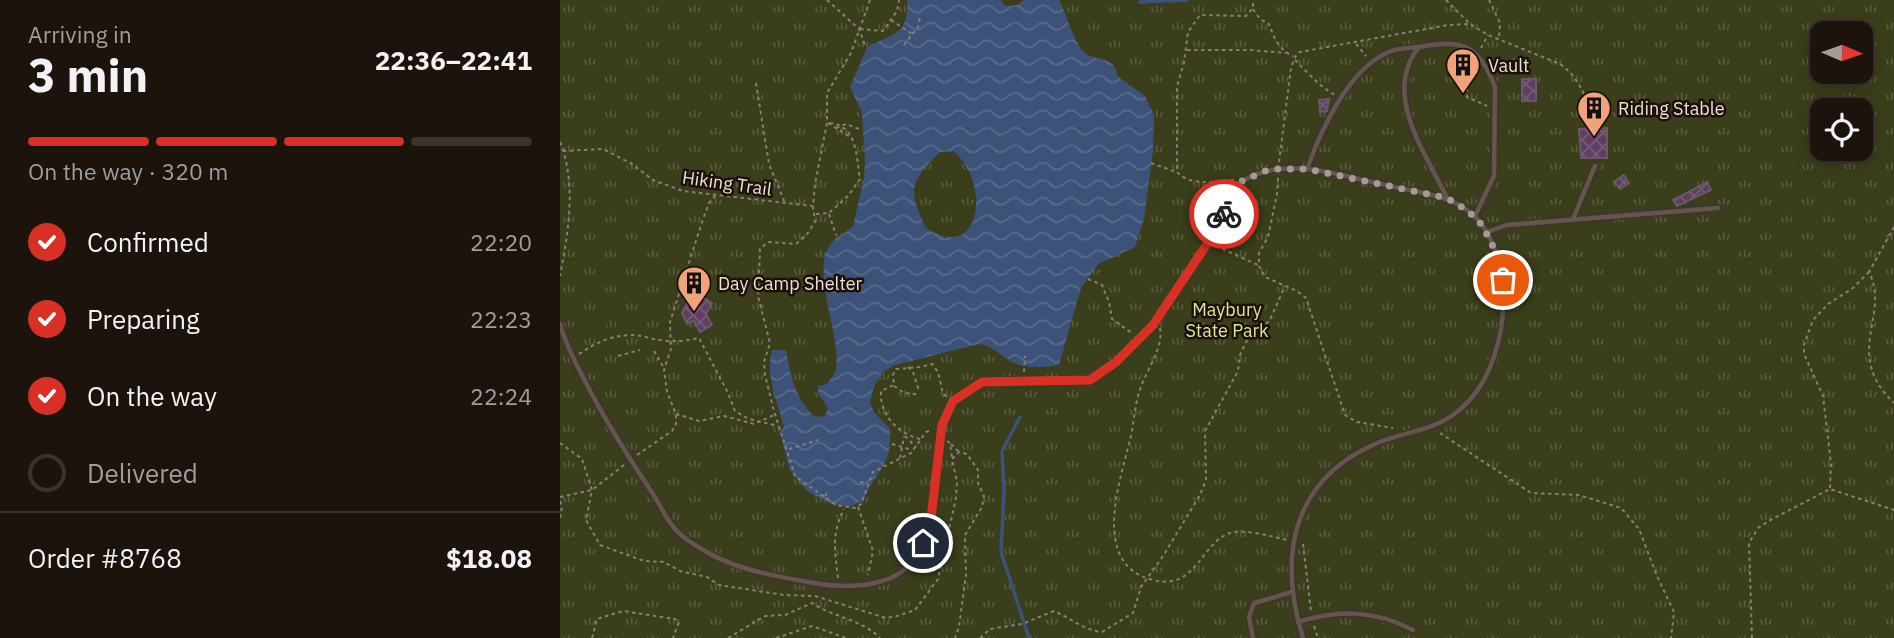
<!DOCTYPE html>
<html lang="en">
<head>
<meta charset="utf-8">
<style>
	:root { --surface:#1c130d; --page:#29201b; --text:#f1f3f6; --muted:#a09e9d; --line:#3a322e; --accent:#d93025 }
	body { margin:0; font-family:"IBM Plex Sans",sans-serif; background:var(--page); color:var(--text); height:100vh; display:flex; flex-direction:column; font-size:26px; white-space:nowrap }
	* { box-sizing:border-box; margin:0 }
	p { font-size:23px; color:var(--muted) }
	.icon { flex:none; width:38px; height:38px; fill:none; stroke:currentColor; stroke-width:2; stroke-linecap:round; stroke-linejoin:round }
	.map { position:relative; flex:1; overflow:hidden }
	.side { display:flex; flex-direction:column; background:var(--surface); width:560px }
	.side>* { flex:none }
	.needle { width:46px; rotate:92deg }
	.buttons { position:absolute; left:1250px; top:21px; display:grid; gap:14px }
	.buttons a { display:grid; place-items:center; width:63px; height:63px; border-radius:14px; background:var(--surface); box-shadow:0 4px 18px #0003,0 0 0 2px var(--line); font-size:35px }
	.pin { position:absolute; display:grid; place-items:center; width:60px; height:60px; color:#fff; margin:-30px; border:4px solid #fff; border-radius:50%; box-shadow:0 2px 7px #0007 }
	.courier { position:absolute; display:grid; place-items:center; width:70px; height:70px; margin:-35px; border:5px solid #d93025; border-radius:50%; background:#fff; color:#222; box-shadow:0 2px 9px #0007 }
	.head em { font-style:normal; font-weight:800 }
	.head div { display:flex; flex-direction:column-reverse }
	.head { display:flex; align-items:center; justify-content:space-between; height:119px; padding:0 28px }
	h1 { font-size:46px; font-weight:800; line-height:52px }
	.bar { display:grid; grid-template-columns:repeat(4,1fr); gap:10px 7px; align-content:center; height:84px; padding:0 28px }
	.bar i { height:9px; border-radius:5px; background:var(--line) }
	.bar .on { background:var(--accent) }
	.bar p { grid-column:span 4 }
	.line { display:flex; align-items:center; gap:18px; padding:0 28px; border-top:2px solid var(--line) }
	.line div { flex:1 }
	ol { padding:0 28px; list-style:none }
	li { display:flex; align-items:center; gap:21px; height:77px }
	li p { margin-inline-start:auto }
	li .icon { padding:7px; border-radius:50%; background:var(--accent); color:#fff; stroke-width:4 }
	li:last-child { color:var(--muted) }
	li i { width:38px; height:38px; border:4px solid var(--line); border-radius:50% }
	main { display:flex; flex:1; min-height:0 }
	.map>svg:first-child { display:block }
	.park { fill:url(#park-tufts); fill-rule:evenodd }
	.pitch { fill:#3a3e1a }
	.water { fill:url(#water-waves); fill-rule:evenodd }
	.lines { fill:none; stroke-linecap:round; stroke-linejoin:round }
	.stream { stroke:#3c5279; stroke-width:3.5 }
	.building { fill:url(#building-cross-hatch); stroke:#675a67; stroke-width:2 }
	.lane-casing { stroke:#3e3531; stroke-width:8 }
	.path { stroke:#897e77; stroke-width:2; stroke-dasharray:3.5 3.5; stroke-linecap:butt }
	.lane { stroke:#65564c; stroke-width:4.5 }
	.done { stroke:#a59b94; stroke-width:7; stroke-dasharray:0 12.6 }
	.route { stroke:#d93025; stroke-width:9 }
	.labels { text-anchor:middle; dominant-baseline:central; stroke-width:5; stroke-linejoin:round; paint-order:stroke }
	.poi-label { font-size:18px; fill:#eae1db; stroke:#1c1008; text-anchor:start }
	.street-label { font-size:18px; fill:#eae1db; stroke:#1c1008 }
	.park-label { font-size:18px; fill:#dde79a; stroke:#1c1008 }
</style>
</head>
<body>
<main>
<section class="side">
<div class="head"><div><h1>3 min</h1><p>Arriving in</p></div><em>22:36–22:41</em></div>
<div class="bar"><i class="on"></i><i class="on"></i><i class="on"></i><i></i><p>On the way · 320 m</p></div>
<ol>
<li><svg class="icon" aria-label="check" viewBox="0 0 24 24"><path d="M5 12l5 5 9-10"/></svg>Confirmed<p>22:20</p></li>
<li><svg class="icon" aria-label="check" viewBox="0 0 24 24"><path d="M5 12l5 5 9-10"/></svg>Preparing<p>22:23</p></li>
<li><svg class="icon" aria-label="check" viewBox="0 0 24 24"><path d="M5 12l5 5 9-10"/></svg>On the way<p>22:24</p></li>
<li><i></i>Delivered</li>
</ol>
<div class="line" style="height:91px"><div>Order #8768</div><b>$18.08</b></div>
</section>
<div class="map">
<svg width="1334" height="638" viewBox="0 0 1334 638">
	<defs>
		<pattern id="park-tufts" width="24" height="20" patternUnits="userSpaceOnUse" patternTransform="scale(1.75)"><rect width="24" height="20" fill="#3a3e1a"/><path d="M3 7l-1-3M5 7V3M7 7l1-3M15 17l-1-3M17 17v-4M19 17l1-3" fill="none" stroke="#575a3b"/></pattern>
		<pattern id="water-waves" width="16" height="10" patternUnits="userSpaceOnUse" patternTransform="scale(1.75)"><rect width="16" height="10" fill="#3c5279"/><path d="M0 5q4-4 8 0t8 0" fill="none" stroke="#586b8b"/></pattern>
		<pattern id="building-cross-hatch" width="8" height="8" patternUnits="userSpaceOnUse" patternTransform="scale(1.75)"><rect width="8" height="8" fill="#5f3e61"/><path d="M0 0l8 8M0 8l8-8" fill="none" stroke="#765a77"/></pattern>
	</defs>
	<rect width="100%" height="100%" fill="#261911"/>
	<path class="park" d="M0 0H1334V638H0ZM1262 33H1300V72H1262ZM1262 110H1300V149H1262Z"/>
	<path class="pitch" d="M46 309 50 324 23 331 20 316Z"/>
	<path class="water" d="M347 0H441L445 6 457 5 464 0H499C507 14 513 42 524 52 535 63 554 53 558 77L585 96 594 115 593 151 584 219 575 247 538 264 521 288 499 365C484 368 463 369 449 360 438 354 432 345 419 344L335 365 323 372 314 386 310 403 314 412 330 429C333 467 316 469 304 500L289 507 272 504 248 492 230 471 220 432 224 428C218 402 205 377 212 350H226C231 376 235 399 255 417L265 416 268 408 258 393V386L267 384C270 379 275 374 276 369 281 336 253 276 268 248 274 237 285 234 293 226L304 178 305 162 302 113 290 87 307 47C330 34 350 36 347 0ZM393 151C431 181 422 265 366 228 347 189 350 182 380 152Z"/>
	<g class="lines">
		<g class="stream">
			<path d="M580 2 627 0"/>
			<path d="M460 417 442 451 444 491 441 552 469 638"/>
		</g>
	</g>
	<g class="building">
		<rect x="962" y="79" width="14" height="22"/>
		<path d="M769 99 767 111 760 112 759 100Z"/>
		<path d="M1047 128V158H1021L1019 129Z"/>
		<path d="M1064 175 1069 183 1060 189 1054 182Z"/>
		<path d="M1147 182 1151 190 1117 206 1113 200Z"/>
		<path d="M141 296 152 303 146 314 152 325 140 332 134 321 127 324 122 313 128 302 134 306Z"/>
	</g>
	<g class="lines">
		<g class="lane-casing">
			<g id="lane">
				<path d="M747 169C761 130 789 67 831 51 839 48 850 48 858 47"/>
				<path d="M887 198C866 153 821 94 859 47 901 39 919 44 935 87L934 176 915 216"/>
				<path d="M1013 219 1035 166"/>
				<path d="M927 232 947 225 1158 208"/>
				<path d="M0 324C6 346 16 363 26 383 46 422 69 458 93 494 101 506 107 522 118 532 124 538 133 544 140 548 174 570 215 576 254 583 284 588 328 589 350 564 388 520 365 428 396 399 423 373 467 381 502 380 514 380 526 382 537 375 586 344 619 291 648 242 659 224 666 202 679 185 686 177 701 172 712 170 749 163 793 179 830 186 865 194 906 196 926 231 944 261 946 296 941 329 935 363 921 395 893 415 869 432 841 432 815 444 731 481 718 557 743 638"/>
				<path d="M738 622C779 609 814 610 853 630"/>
				<path d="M693 638 689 617 694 603 732 592"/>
			</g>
		</g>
		<g class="path">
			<path d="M267 0 299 29 305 45"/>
			<path d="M310 0 291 53 267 93V123L255 184 253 206 255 222 247 234 236 244 208 242 200 249 198 296 210 343 204 362 205 375 214 411 235 476 276 505 295 508 301 504 313 472 351 453 366 432 372 430"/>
			<path d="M886 0 909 23"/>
			<path d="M929 0 940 23 939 38"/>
			<path d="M693 9 700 19 709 24C714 38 719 50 733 56"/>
			<path d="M331 20 352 34"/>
			<path d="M300 29 323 31 337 11 339 0"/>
			<path d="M796 44 806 56"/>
			<path d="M344 45 358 27 360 18"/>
			<path d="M921 48 928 35"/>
			<path d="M627 50H689L726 53"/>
			<path d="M735 60C747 72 759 86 775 95"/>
			<path d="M196 83 209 164 225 203"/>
			<path d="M907 88V97L927 106"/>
			<path d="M268 123 290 137"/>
			<path d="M276 128 286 124 299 129"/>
			<path d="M0 142C17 184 8 234 0 276"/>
			<path d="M3 151 43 149 72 164 93 180 123 191 252 206"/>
			<path d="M719 162 731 68 735 57 740 52 888 25 910 24 928 35 1000 64C1021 78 1029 106 1038 128"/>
			<path d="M591 163 616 172"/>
			<path d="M718 178 717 194 708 237 699 253V266L705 277 737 291 746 298 785 415 797 422 833 428"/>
			<path d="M674 180C655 181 631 187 617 172V86L624 63 628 32 640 15 686 16 693 8V0"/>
			<path d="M256 214 269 213 288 196 300 179C296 157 298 125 269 123"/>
			<path d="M269 214 276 235"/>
			<path d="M1334 227 1309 272C1331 317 1282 353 1334 403"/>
			<path d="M656 246 698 265"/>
			<path d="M528 279 542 285 549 302 552 319 573 334"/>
			<path d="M600 328C604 349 584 373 579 393 574 408 574 425 570 440 560 481 530 565 593 580 637 591 640 543 670 533 683 528 713 537 727 540"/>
			<path d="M94 351 104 368"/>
			<path d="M19 354C35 343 52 335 72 335 81 335 91 339 100 340 114 342 126 341 139 338L168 393 175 411 189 419 218 426"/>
			<path d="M58 356 80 350"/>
			<path d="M348 367 353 372 359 391"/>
			<path d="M464 372 465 356"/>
			<path d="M334 386 344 393 357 394"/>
			<path d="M116 414 139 421 164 416 194 424 214 415"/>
			<path d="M880 433 971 493 1019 495 1061 508 1079 529 1097 576 1114 612 1111 638"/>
			<path d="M345 436 356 447"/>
			<path d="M360 439C338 434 319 414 321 391L334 385 333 375 336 369 360 367 372 364 378 372 383 394 389 398"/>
			<path d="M387 441 390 443 392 458"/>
			<path d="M0 443 22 459 32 490 26 520 40 545 84 561 104 562 120 571 147 577 159 585 224 595 255 596 326 618 337 616 355 610 378 579 396 498 397 482 392 459 399 452 407 454 418 470V483L424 496 422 507 405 535 406 575 399 627 395 638"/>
			<path d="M332 444 352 450"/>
			<path d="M391 444 399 452"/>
			<path d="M229 449 258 440"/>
			<path d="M77 455 112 431 116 424V414L107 392 104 370 111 349 110 322 142 222 149 203 157 194"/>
			<path d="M340 458 344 436"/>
			<path d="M300 482 307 483"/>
			<path d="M1270 488 1271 464 1263 396 1244 354V345L1253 320 1268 304 1293 288 1309 272"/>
			<path d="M265 496 268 491"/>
			<path d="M0 497 32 490 64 465"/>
			<path d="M0 501 2 507 0 518"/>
			<path d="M298 507 313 551 308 575"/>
			<path d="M743 544 751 611"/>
			<path d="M278 578C275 552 271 534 284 509"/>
			<path d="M754 626 758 638"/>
			<path d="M32 638 37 619 63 611 115 619 119 622 113 638"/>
			<path d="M168 638 205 616 225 615 252 603C275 618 301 619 320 638"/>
			<path d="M216 638 252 626 286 638"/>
			<path d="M420 638 430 629 462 624 494 611C511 618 523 630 542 632L573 613 581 587 603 556 640 495 646 480 645 431 678 371 680 355 686 342 710 320 725 286"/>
			<path d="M1192 638 1189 543 1198 528 1214 518 1270 489 1334 510"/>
		</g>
		<use href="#lane" class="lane"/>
	</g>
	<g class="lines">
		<path class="done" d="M664 214 682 181 705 171 718 169H747L887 198 908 211 922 225 937 254 943 280"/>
		<path class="route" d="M363 543 371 518 382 425 393 401 422 382 530 380 556 362 593 325 649 241 664 214"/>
	</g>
	<defs>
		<g id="building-pin" transform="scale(1.75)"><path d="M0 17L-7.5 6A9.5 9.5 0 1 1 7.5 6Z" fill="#f0a27a" stroke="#1c1008"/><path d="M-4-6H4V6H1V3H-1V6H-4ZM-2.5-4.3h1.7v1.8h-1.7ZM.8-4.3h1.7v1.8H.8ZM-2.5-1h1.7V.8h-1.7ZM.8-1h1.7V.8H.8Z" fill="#111"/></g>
	</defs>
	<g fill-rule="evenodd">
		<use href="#building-pin" x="903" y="65"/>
		<use href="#building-pin" x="1034" y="108"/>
		<use href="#building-pin" x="134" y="283"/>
	</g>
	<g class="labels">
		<g class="poi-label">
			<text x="928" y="65">Vault</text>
			<text x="1058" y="108">Riding Stable</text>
			<text x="158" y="283">Day Camp Shelter</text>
		</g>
		<g class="street-label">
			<text transform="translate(167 183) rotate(8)">Hiking Trail</text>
		</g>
		<g class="park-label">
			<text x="667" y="309">Maybury<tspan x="667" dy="21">State Park</tspan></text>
		</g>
	</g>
</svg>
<div class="buttons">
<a><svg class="needle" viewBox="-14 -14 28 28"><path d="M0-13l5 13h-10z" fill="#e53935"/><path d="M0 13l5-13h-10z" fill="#a09e9d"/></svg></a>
<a><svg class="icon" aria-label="locate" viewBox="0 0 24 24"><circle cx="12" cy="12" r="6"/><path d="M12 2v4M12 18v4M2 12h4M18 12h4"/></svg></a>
</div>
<div class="pin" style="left:943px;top:280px;background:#ea580c"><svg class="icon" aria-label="bag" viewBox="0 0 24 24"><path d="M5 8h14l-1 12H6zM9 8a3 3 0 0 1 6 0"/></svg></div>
<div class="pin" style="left:363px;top:543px;background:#1f2937"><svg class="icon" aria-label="home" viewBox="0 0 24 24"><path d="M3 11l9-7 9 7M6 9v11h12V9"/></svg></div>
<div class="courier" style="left:664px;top:214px"><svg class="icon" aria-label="bike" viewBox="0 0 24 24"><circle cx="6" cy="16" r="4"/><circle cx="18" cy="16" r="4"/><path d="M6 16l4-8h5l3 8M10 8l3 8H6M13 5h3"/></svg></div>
</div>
</main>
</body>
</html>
